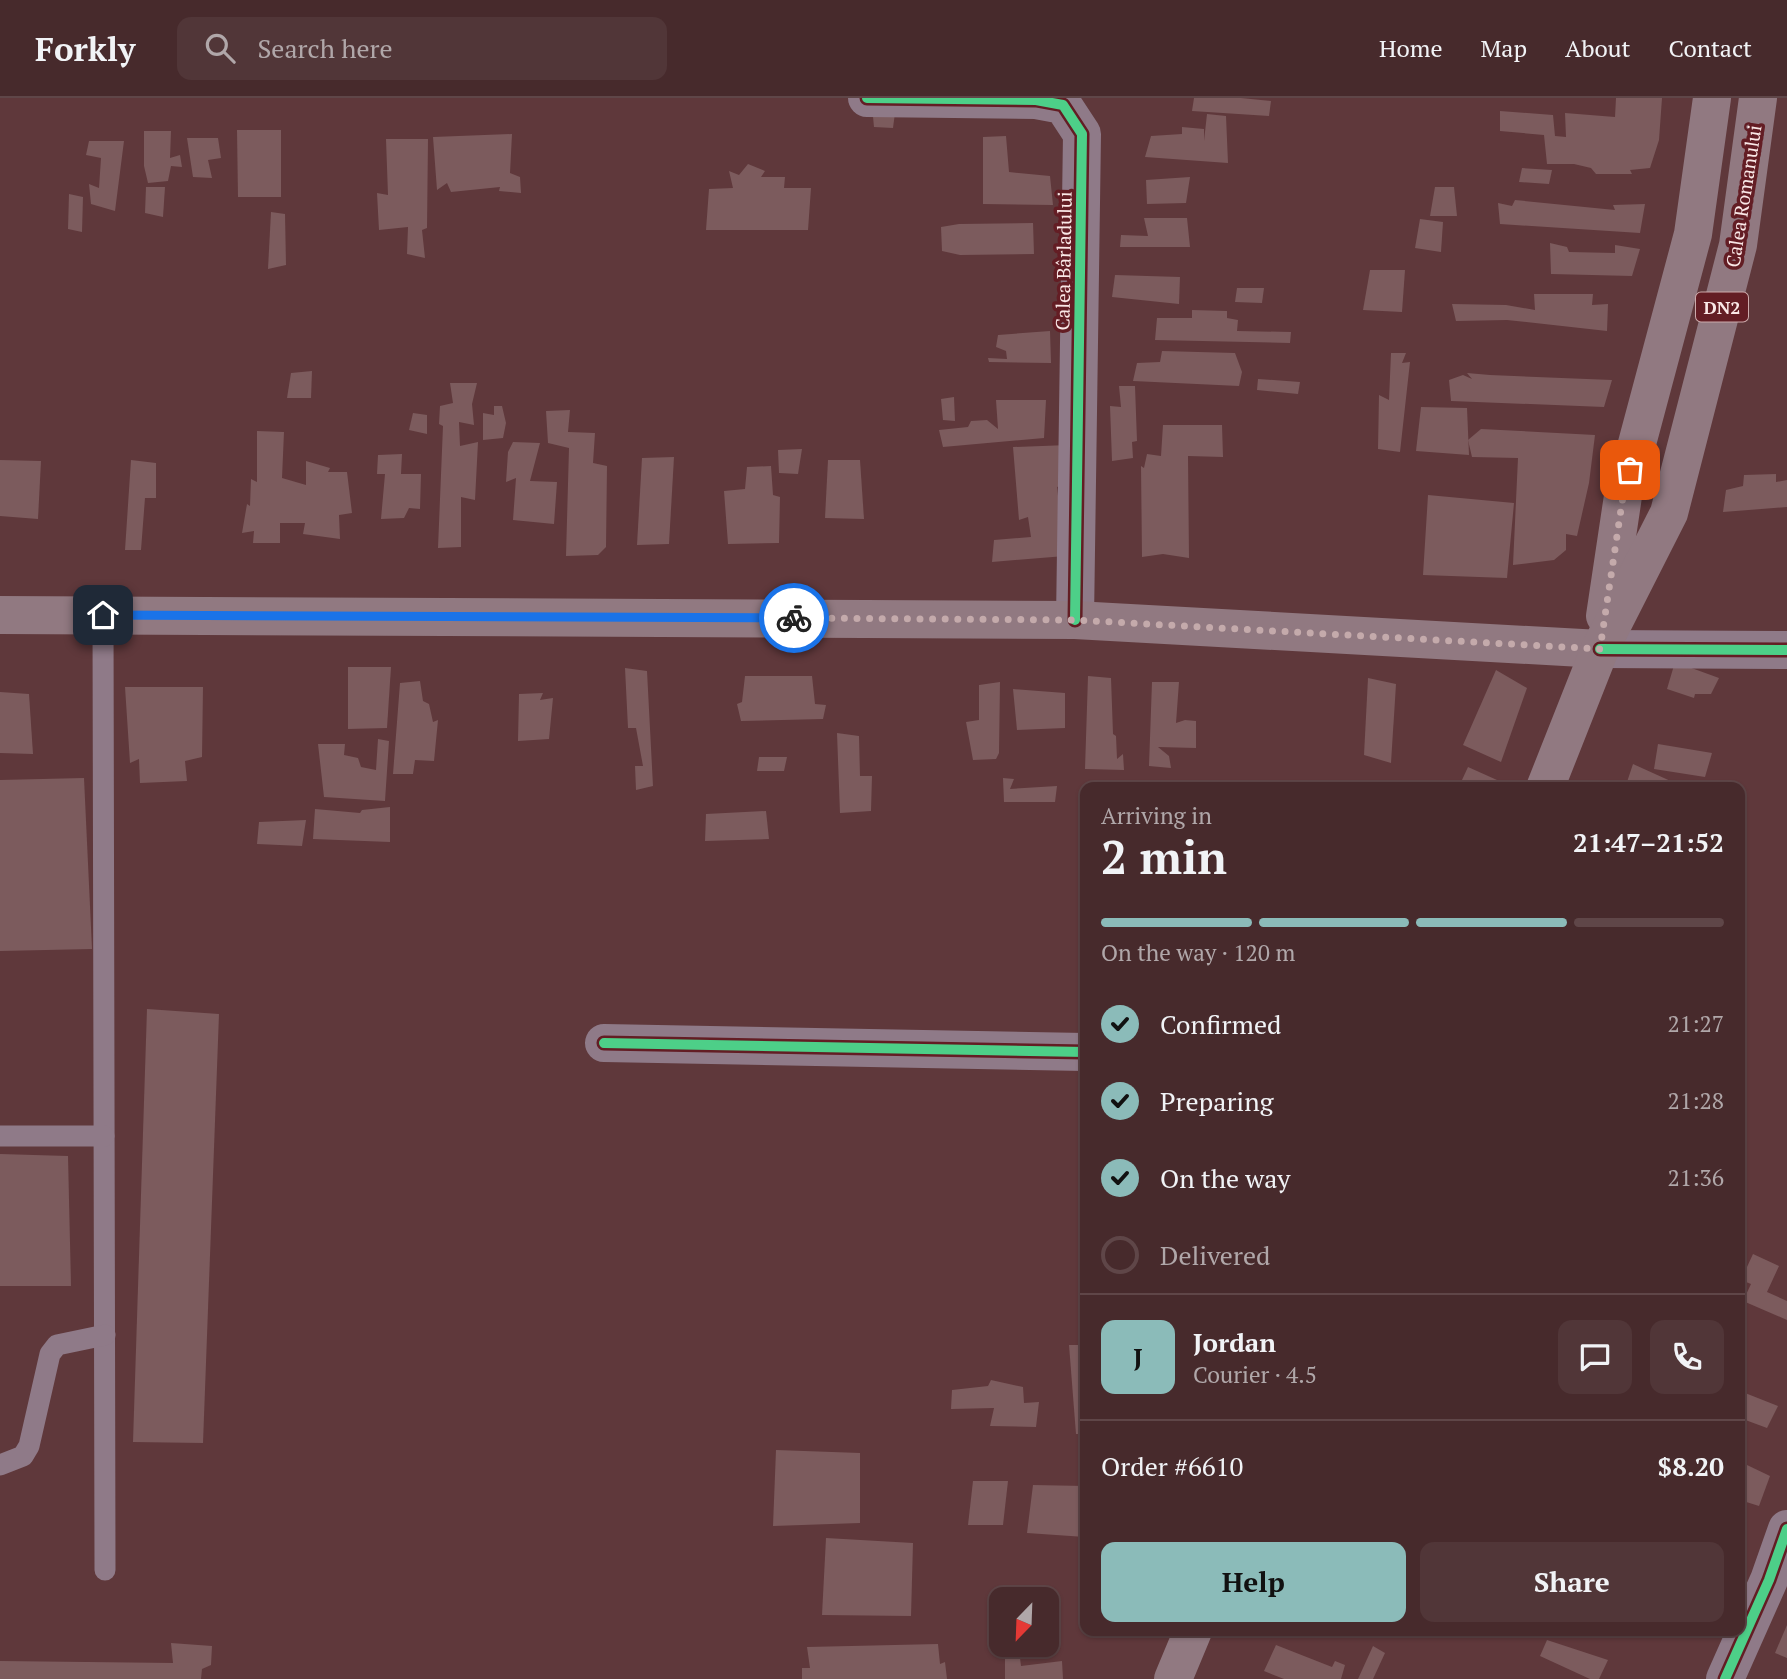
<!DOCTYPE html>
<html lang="en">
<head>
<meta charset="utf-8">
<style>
	:root { --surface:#472a2c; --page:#513638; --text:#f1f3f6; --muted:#b0a7a9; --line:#5f4648; --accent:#8bbbb9 }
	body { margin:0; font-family:"PT Serif",serif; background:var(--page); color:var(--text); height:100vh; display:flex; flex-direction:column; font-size:26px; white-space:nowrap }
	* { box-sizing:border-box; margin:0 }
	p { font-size:23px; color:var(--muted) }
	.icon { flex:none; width:38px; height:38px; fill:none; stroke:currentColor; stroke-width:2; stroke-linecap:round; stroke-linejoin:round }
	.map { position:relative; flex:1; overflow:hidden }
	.panel { position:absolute; left:1080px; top:684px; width:665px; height:854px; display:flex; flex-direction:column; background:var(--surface); border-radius:14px; box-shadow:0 2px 5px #0004,0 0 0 2px var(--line) }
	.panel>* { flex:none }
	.needle { width:46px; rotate:203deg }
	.tools { position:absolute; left:989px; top:1489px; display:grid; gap:14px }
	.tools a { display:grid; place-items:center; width:70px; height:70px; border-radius:14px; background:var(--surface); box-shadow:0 2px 5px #0004,0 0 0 2px var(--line); font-size:35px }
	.pin { position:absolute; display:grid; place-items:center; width:60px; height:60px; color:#fff; margin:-30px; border-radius:14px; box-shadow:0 4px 10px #0006 }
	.courier { position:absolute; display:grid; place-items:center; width:70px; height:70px; margin:-35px; border:5px solid #1a73e8; border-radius:50%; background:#fff; color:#222; box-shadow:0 2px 9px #0007 }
	.headline em { font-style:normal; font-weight:700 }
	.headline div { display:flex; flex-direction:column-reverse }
	.headline { display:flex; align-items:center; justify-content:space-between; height:119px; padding:0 21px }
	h1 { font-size:46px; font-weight:700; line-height:52px }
	.bar { display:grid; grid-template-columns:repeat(4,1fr); gap:10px 7px; align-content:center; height:84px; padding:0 21px }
	.bar i { height:9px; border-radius:5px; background:var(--line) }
	.bar .current { background:var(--accent) }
	.bar p { grid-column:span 4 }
	.line { display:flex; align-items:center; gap:18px; padding:0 21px; border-top:2px solid var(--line) }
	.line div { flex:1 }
	.round { display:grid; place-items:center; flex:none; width:74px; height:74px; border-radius:14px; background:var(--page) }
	ol { padding:0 21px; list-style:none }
	li { display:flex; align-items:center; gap:21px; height:77px }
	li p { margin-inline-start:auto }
	li .icon { padding:7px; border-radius:50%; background:var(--accent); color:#111; stroke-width:4 }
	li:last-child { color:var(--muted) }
	li i { width:38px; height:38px; border:4px solid var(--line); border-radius:50% }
	.action { display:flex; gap:14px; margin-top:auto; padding:14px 21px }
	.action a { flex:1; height:80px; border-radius:14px; background:var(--accent); color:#111; font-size:28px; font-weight:700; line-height:80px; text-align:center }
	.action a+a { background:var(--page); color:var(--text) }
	header { display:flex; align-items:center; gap:42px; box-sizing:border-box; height:98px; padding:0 35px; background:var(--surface); border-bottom:2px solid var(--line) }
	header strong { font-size:33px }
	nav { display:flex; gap:38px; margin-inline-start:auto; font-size:24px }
	.search { width:490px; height:63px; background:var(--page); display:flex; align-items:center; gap:18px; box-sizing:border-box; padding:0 24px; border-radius:14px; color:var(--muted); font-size:26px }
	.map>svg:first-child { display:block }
	.building { fill:#7c5b5d }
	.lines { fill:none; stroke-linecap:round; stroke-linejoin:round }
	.lane { stroke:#8f7a88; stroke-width:21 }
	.street { stroke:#8f7a88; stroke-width:38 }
	.primary { stroke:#917981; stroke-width:38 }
	.cycleway-casing { stroke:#631d24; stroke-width:15 }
	.cycleway { stroke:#4dcf88; stroke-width:10 }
	.done { stroke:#c4aaab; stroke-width:7; stroke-dasharray:0 12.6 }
	.route { stroke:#1a73e8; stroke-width:9 }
	.labels { text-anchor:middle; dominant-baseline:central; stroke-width:7; stroke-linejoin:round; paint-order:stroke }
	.shield { fill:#631d24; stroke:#cdabac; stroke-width:2 }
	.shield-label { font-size:18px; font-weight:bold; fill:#fae8e7 }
	.street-label { font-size:19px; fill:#fae8e7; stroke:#631d24 }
</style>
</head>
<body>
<header>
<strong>Forkly</strong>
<div class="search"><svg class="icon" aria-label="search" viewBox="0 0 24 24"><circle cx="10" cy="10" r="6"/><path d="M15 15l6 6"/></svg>Search here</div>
<nav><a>Home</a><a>Map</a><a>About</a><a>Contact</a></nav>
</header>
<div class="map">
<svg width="1787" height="1581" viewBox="0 0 1787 1581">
	<rect width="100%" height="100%" fill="#5f383b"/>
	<g class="building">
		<path d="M1194 0H1241L1271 3 1269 18 1192 13Z"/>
		<path d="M1616 0H1662L1659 42 1650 70 1630 72 1632 76H1596L1591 70 1574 66H1547L1544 37 1500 33V13L1553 17 1555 38 1566 39 1565 15 1615 19Z"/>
		<path d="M896 7 893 30 874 29 872 8Z"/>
		<path d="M1207 16 1226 18 1228 65 1145 59 1151 38 1182 36V29L1204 31V43Z"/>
		<path d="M237 32H281V99H238Z"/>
		<path d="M144 33H171L170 60 180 57 182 69 171 68 168 83 148 85 144 68Z"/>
		<path d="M512 36 510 75 520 79 521 95 499 93 500 89 451 94 447 85 437 92 433 39Z"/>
		<path d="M1006 38 1009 74 1050 78 1053 107 983 106V39Z"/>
		<path d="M187 40H218L221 60 208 62 212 80 193 79Z"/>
		<path d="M386 41H428L427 130 422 132 425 160 407 156 408 129 379 132 377 95 388 97Z"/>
		<path d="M89 43H124L115 113 91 106 89 86 99 90 101 60 86 57Z"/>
		<path d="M748 66 765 73 761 79H785L784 90H811L808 132H706L709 91 733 90 729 73 739 77Z"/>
		<path d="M1522 70 1552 72 1549 86 1519 84Z"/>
		<path d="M1190 79 1186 105 1147 106 1146 82Z"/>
		<path d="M146 89H165L163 119 145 115Z"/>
		<path d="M1435 89H1454L1457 118H1430Z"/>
		<path d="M69 96 83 99 82 134 68 131Z"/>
		<path d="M1515 102 1615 112 1613 107 1645 106 1640 135 1500 126 1498 105 1512 108Z"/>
		<path d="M271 114 285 116 286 167 268 171Z"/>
		<path d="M1144 120H1187L1190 149H1120L1121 137 1148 138Z"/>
		<path d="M1420 121 1443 124 1441 154 1415 150Z"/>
		<path d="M1033 125 1034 156 960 157 942 153 941 129 959 126Z"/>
		<path d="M1550 145 1567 149 1569 154 1615 155V147L1640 151 1632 178 1551 176Z"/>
		<path d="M1370 172H1405L1402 214 1363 212Z"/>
		<path d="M1115 177 1180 179 1179 206 1112 199Z"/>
		<path d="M1237 190H1264L1262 205 1235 204Z"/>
		<path d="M1534 196H1593L1592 207 1608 206 1607 233 1507 222 1456 223 1452 206 1506 207 1535 212Z"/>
		<path d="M1192 212 1227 213V220L1238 222 1237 233 1291 234 1290 245 1155 242 1157 220H1192Z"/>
		<path d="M1050 233 1051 265 989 264 988 260 1007 261 1006 253 996 249 998 237Z"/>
		<path d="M1162 253 1235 255 1242 274 1239 288 1133 283 1137 265 1160 264Z"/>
		<path d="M1391 255H1406L1402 265 1410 264 1400 354 1378 351 1379 297 1389 302Z"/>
		<path d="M312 273 311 300H287L291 275Z"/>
		<path d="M1467 275 1490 277 1612 282 1604 309 1451 303 1449 282 1463 277 1472 281Z"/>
		<path d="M1258 281 1300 284 1298 296 1257 292Z"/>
		<path d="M450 285H477L472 306 474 327 459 324 460 348 478 344 475 402 461 399V449L438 450 443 328 439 326 440 308 453 305Z"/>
		<path d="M1119 288H1135L1137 343 1132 344 1133 360 1112 363 1110 308 1121 309Z"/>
		<path d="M954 299 955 323 943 322 941 301Z"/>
		<path d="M996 302H1046L1044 340 943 349 939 332 968 329 971 323 987 322 998 331Z"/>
		<path d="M494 308H502L506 325 503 340 483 342V315L494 317Z"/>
		<path d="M1421 309 1467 310 1469 357 1416 353Z"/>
		<path d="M570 312 568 334 595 335 593 365 607 368 606 449 598 457 566 458 569 350 548 345 546 313Z"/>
		<path d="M413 315 427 317V336L409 332Z"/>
		<path d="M1163 327H1222L1223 359 1188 358 1189 460 1163 456 1142 459 1141 368 1144 370 1147 356 1161 358Z"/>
		<path d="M1481 331 1595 337 1589 385 1577 438 1566 436V452L1554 462 1513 467 1518 360 1472 359 1468 342Z"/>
		<path d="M257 333 284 334 282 380 306 387V363L330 370 328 374H347L352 415 339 417 340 441 303 436 305 425H280V445H253L254 433 242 435 247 406 250 408 251 381 257 384Z"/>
		<path d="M513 344 540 345 530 383 557 384 554 426 513 422 516 380 506 384 508 354Z"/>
		<path d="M1068 347 1072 384 1057 389 1065 458 992 464 994 442 1031 439 1028 419 1019 422 1013 349Z"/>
		<path d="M802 351 798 376 779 375 778 352Z"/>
		<path d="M402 356 401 376H421L420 411 409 410 404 420 381 421 385 376H377L378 357Z"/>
		<path d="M674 359 669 446 637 447 642 360Z"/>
		<path d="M0 362 41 363 38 421 0 418Z"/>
		<path d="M131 362 156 365V400H145L141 452H125Z"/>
		<path d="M828 362H860L864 421 825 420Z"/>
		<path d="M771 368 773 397 780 399 779 445 728 446 724 393 745 391 747 369Z"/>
		<path d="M1776 376V384L1787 382V409L1723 414 1726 392 1743 388 1744 377Z"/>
		<path d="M1428 397 1514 405 1507 480 1423 477Z"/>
		<path d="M1675 564 1719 580 1711 596H1695L1694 600 1667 591Z"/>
		<path d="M348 569H391L387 630 348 631Z"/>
		<path d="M625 570 647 573 653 688 636 692 635 668H643L636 630H628Z"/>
		<path d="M1496 572 1527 590 1501 664 1463 647Z"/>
		<path d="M745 578H812L815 606 826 607 823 621 741 623 737 606 742 604Z"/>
		<path d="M1088 578 1111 580 1113 636 1116 638 1117 661 1123 656 1124 672 1085 671Z"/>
		<path d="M1368 580 1396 586 1391 665 1364 657Z"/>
		<path d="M420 583 423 603 429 606 433 624 438 622 434 663 415 662 413 676H393L400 585Z"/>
		<path d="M1000 584 999 655 996 661 973 662 966 624 979 622V587Z"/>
		<path d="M1152 584H1179L1176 625 1185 622 1196 623V650L1158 649 1169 658 1171 670 1149 668Z"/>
		<path d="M125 589H203L202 659 185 663 187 683 140 685 139 661 130 665Z"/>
		<path d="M1013 591 1065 595V630L1017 632Z"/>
		<path d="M0 594 29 596 33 656 0 655Z"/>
		<path d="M543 595 540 602 553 600 549 641 518 643 519 596Z"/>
		<path d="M837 635 859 638 860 678H872L871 713 840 715Z"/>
		<path d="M378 641 389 643 385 703 324 699 318 646H345L344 657 358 660 361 669 376 672Z"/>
		<path d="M1658 646 1712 655 1705 679 1654 671Z"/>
		<path d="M759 659H787L784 673H757Z"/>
		<path d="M1633 666 1686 690H1625Z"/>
		<path d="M1468 669 1497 682 1493 690H1480L1462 682Z"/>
		<path d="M84 680 92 851 0 853V682Z"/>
		<path d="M1003 680 1014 681 1010 691 1057 688 1055 704H1004Z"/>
		<path d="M390 709V744L313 741 315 711 360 715 362 712Z"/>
		<path d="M766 713 769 741 705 743 706 716Z"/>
		<path d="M306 722 302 748 257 746 259 724Z"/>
		<path d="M147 911 219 916 203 1345 133 1344Z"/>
		<path d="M0 1056 68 1058 71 1188H0Z"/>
		<path d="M1753 1156 1779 1168 1767 1194 1787 1203V1222L1743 1203 1751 1186 1741 1182Z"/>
		<path d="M1069 1247H1085V1336H1076Z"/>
		<path d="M991 1282 1023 1289 1024 1305 1039 1304 1036 1329 990 1328 994 1310 951 1311 952 1292 988 1288Z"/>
		<path d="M1740 1293 1778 1308 1767 1330 1740 1320Z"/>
		<path d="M776 1352 860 1355V1425L773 1428Z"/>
		<path d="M1747 1367 1770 1378 1759 1408 1740 1402V1380Z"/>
		<path d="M973 1383H1008L1003 1427H968Z"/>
		<path d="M1033 1387 1085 1388V1439L1027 1435Z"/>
		<path d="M826 1440 913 1445 911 1518 822 1517Z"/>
		<path d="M1787 1527V1560L1775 1555Z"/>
		<path d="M1547 1542 1608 1562 1599 1581H1590L1540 1558Z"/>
		<path d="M171 1545 212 1548 211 1567 202 1571 201 1581H0V1563L173 1565Z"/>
		<path d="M938 1546 940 1566 945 1564 947 1581H802V1570H810L807 1549Z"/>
		<path d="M1276 1547 1332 1569 1335 1563 1345 1567 1341 1581H1284L1264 1573Z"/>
		<path d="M1373 1548 1385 1555 1373 1581H1358Z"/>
		<path d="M1020 1560 1021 1568 1062 1563 1063 1581H1005V1561Z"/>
	</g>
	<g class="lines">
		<g class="lane">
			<path d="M103 517 105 1472"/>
			<path d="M0 1038H104"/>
			<path d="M0 1367 23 1358 29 1348 50 1256 57 1247 105 1237"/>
		</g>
		<g class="street">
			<path d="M867 0 1036 2 1063 7 1082 36 1075 522"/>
			<path d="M1600 551 1787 552"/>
			<path d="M604 945 1085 954"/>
			<path d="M1725 1581 1769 1482 1787 1431"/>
		</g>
		<g class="primary">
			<path d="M0 517 1075 522 1600 551"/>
			<path d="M1605 518 1623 398 1693 136 1712 0"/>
			<path d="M1545 690 1600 551 1669 415 1738 147 1758 0"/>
			<path d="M1173 1581 1193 1533"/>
		</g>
		<g class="cycleway-casing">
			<g id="cycleway">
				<path d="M867 0 1036 2 1063 7 1082 36 1075 522"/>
				<path d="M1600 551 1787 552"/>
				<path d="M604 945 1085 954"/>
				<path d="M1725 1581 1769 1482 1787 1431"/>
			</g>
		</g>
		<use href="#cycleway" class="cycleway"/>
	</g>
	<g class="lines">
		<path class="done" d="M794 520 1075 522 1600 551 1623 398 1630 372"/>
		<path class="route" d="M103 517 794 520"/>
	</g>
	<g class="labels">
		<rect class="shield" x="1696" y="194.5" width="52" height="29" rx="5"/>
		<g class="shield-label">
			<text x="1722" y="209">DN2</text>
		</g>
		<g class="street-label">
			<text transform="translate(1743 98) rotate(-81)">Calea Romanului</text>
			<text transform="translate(1063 163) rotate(-89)">Calea Bârladului</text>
		</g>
	</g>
</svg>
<div class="tools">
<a><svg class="needle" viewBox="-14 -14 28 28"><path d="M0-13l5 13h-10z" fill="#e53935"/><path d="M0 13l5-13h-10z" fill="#b0a7a9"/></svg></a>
</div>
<div class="pin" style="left:1630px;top:372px;background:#ea580c"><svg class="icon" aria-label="bag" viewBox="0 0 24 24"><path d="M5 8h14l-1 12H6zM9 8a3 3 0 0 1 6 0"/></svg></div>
<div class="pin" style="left:103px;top:517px;background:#1f2937"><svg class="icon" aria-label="home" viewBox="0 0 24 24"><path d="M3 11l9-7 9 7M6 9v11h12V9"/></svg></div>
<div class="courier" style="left:794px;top:520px"><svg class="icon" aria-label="bike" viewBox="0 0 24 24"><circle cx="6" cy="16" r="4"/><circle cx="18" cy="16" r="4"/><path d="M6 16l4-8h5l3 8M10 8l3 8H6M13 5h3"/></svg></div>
<section class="panel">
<div class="headline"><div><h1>2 min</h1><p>Arriving in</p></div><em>21:47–21:52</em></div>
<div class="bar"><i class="current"></i><i class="current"></i><i class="current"></i><i></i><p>On the way · 120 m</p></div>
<ol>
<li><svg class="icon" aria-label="check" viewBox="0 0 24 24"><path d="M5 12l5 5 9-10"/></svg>Confirmed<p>21:27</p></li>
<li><svg class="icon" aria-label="check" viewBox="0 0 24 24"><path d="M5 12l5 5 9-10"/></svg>Preparing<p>21:28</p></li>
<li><svg class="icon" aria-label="check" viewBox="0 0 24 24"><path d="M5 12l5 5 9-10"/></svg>On the way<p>21:36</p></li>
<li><i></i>Delivered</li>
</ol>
<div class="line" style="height:126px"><b class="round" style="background:var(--accent);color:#111">J</b><div><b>Jordan</b><p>Courier · 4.5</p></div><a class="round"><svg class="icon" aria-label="chat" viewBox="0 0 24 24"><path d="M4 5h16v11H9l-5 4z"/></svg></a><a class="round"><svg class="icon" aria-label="phone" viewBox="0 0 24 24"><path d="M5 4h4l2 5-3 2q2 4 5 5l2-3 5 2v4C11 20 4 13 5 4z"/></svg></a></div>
<div class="line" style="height:91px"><div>Order #6610</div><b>$8.20</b></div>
<div class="action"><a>Help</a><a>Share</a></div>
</section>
</div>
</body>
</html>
